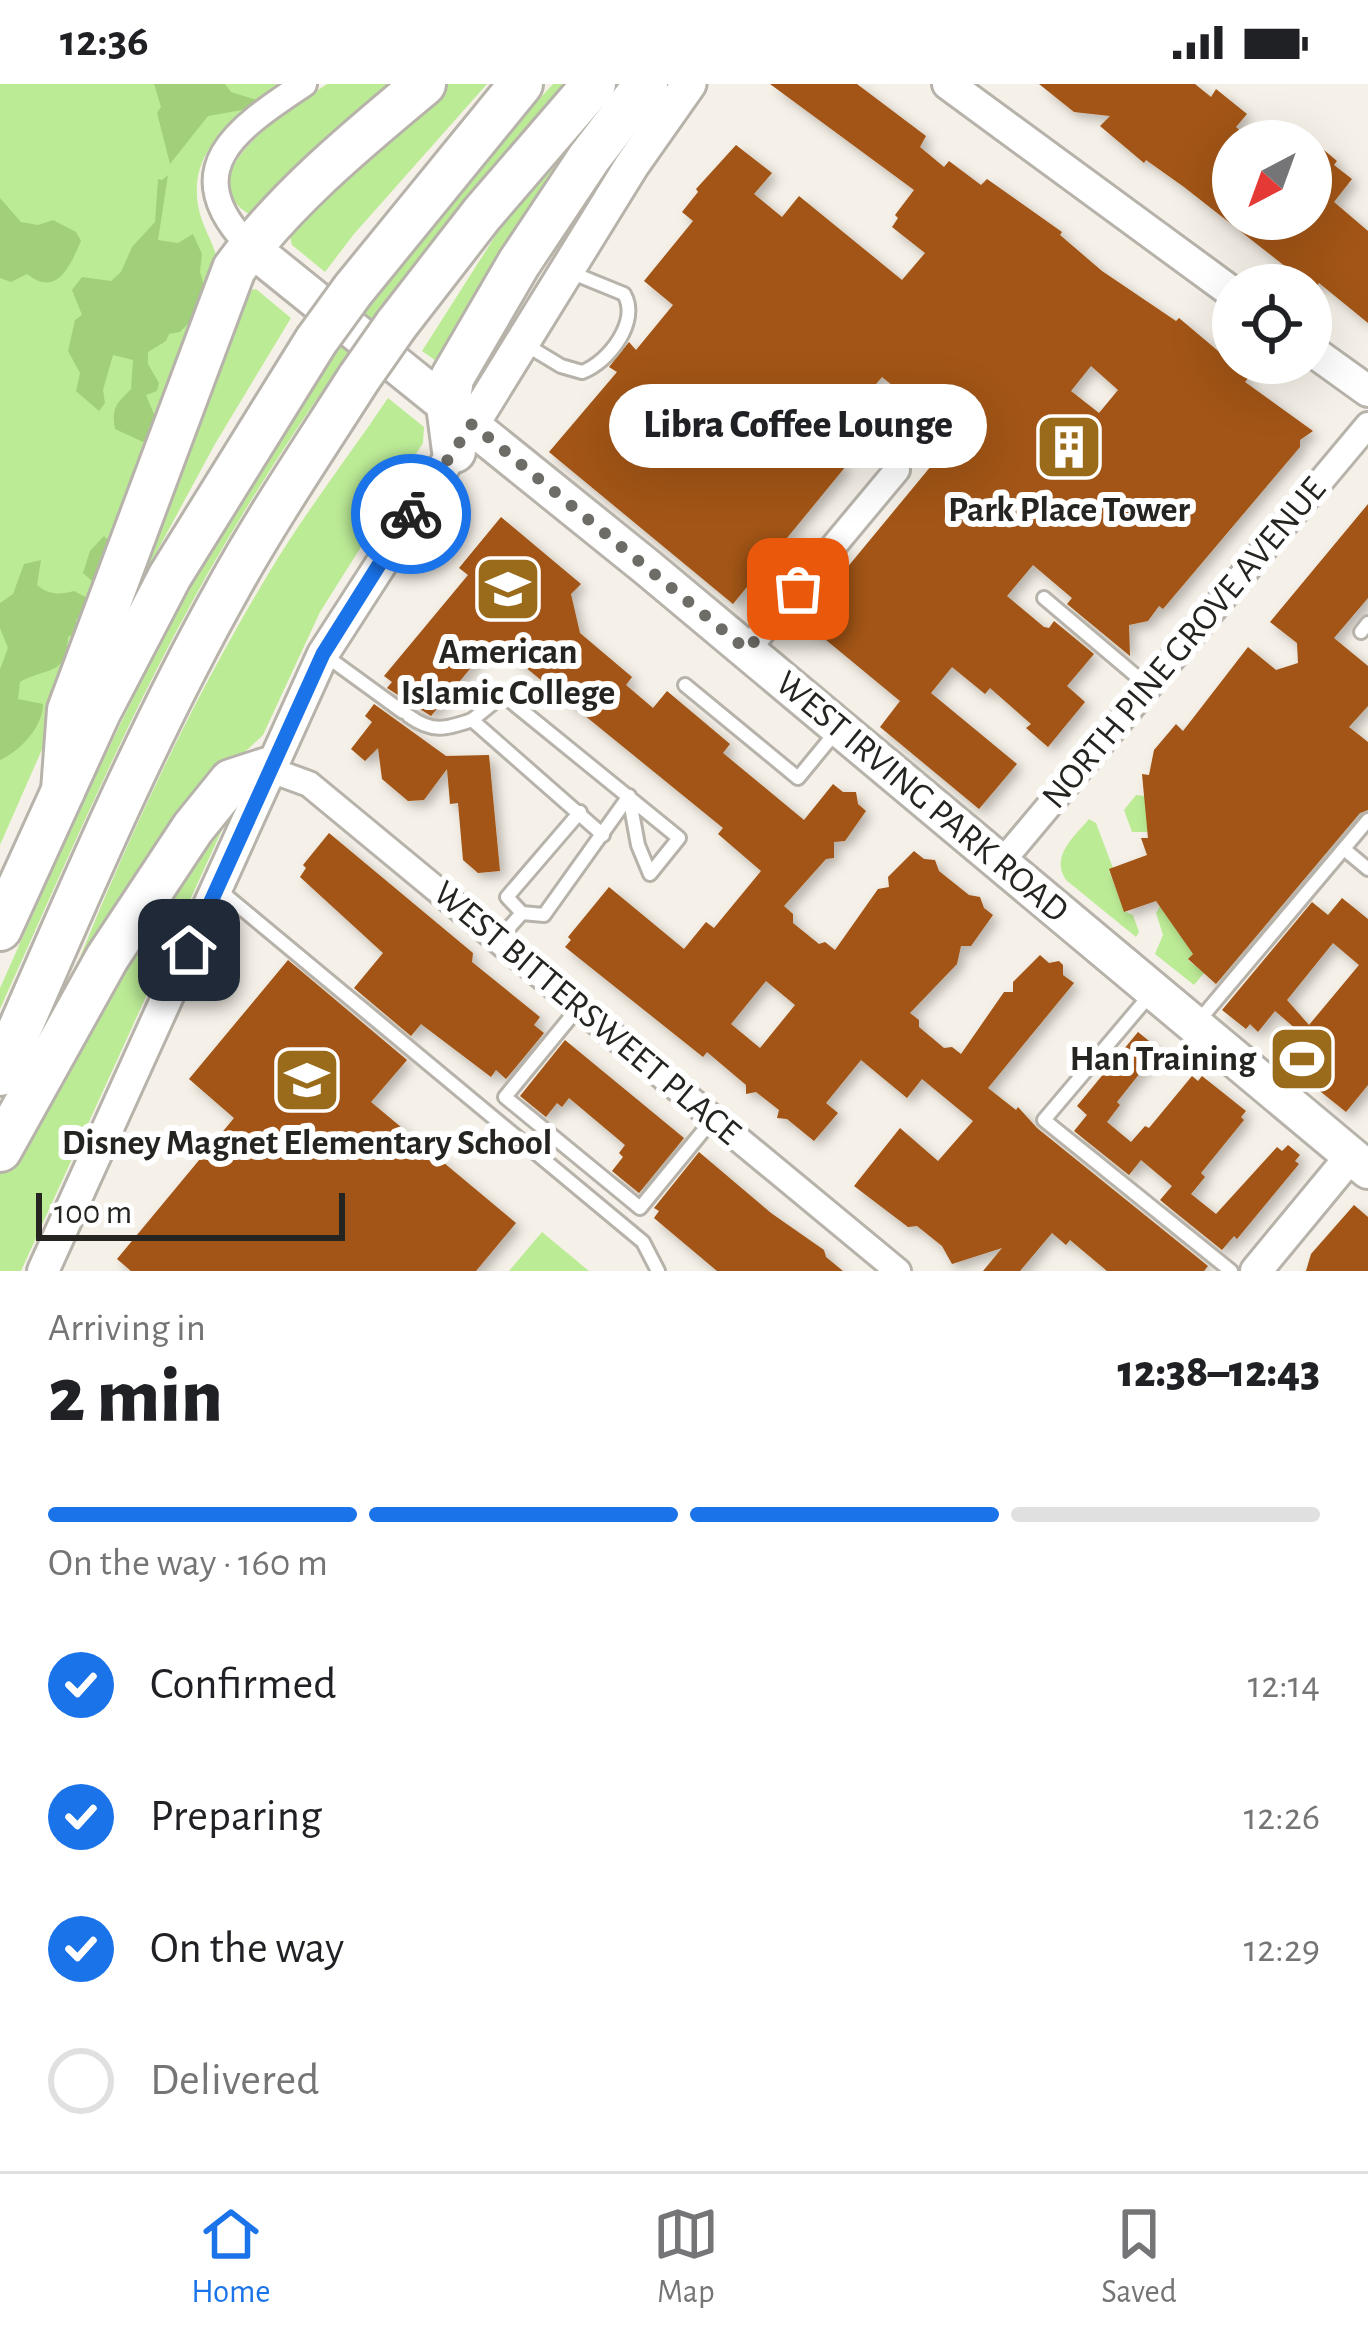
<!DOCTYPE html>
<html lang="en">
<head>
<meta charset="utf-8">
<style>
	:root { --surface:#fff; --page:#f2f2f2; --text:#202124; --muted:#757577; --line:#e0e0e0; --accent:#1a73e8 }
	body { margin:0; font-family:"Alegreya Sans",sans-serif; background:var(--page); color:var(--text); height:100vh; display:flex; flex-direction:column; font-size:45px; white-space:nowrap }
	* { box-sizing:border-box; margin:0 }
	p { font-size:39px; color:var(--muted) }
	.icon { flex:none; width:66px; height:66px; fill:none; stroke:currentColor; stroke-width:2; stroke-linecap:round; stroke-linejoin:round }
	.map { position:relative; height:1187px; overflow:hidden }
	.panel { display:flex; flex-direction:column; background:var(--surface); flex:1 }
	.panel>* { flex:none }
	.needle { width:78px; rotate:221deg }
	.tools { position:absolute; left:1212px; top:36px; display:grid; gap:24px }
	.tools a { display:grid; place-items:center; width:120px; height:120px; border-radius:50%; background:var(--surface); box-shadow:0 12px 48px #0002; font-size:60px }
	.scale { position:absolute; left:36px; bottom:30px; width:309px; box-sizing:border-box; padding-left:12px; border:6px solid #252420; border-top:0; font-size:33px; line-height:42px; white-space:nowrap; color:#252420; -webkit-text-stroke:9px #fff; paint-order:stroke }
	.pin { position:absolute; display:grid; place-items:center; width:102px; height:102px; color:#fff; margin:-51px; border-radius:24px; box-shadow:0 6px 18px #0006 }
	.courier { position:absolute; display:grid; place-items:center; width:120px; height:120px; margin:-60px; border:9px solid #1a73e8; border-radius:50%; background:#fff; color:#222; box-shadow:0 3px 15px #0007 }
	.bubble { position:absolute; height:84px; border-radius:42px; background:var(--surface); box-shadow:0 12px 48px #0002; font-size:39px; font-weight:800; line-height:84px; text-align:center }
	.head em { font-style:normal; font-weight:800 }
	.head div { display:flex; flex-direction:column-reverse }
	.head { display:flex; align-items:center; justify-content:space-between; height:204px; padding:0 48px }
	h1 { font-size:78px; font-weight:800; line-height:90px }
	.bar { display:grid; grid-template-columns:repeat(4,1fr); gap:18px 12px; align-content:center; height:144px; padding:0 48px }
	.bar i { height:15px; border-radius:9px; background:var(--line) }
	.bar .active { background:var(--accent) }
	.bar p { grid-column:span 4 }
	ol { padding:0 48px; list-style:none }
	li { display:flex; align-items:center; gap:36px; height:132px }
	li p { margin-inline-start:auto }
	li .icon { padding:12px; border-radius:50%; background:var(--accent); color:#fff; stroke-width:4 }
	li:last-child { color:var(--muted) }
	li i { width:66px; height:66px; border:6px solid var(--line); border-radius:50% }
	.status { display:flex; justify-content:space-between; align-items:center; height:84px; padding:0 60px; background:var(--surface); direction:ltr }
	.status svg { height:33px; fill:currentColor }
	.tabs { display:flex; justify-content:space-around; align-items:center; height:168px; border-top:3px solid var(--line); background:var(--surface); font-size:33px; color:var(--muted) }
	.tabs a { display:grid; justify-items:center; gap:6px }
	.tabs .active { color:var(--accent) }
	.map>svg:first-child { display:block }
	.green { fill:#bceb96 }
	.forest { fill:#a2d07a }
	.building { fill:#a25413; fill-rule:evenodd; filter:url(#shadow) }
	.lines { fill:none; stroke-linecap:round; stroke-linejoin:round }
	.service-casing { stroke:#b7b3aa; stroke-width:18 }
	.minor-casing { stroke:#b7b3aa; stroke-width:30 }
	.tertiary-casing { stroke:#b7b3aa; stroke-width:36 }
	.secondary-casing { stroke:#b7b3aa; stroke-width:39 }
	.primary-casing { stroke:#b7b3aa; stroke-width:42 }
	.motorway-casing { stroke:#b7b3aa; stroke-width:48 }
	.service { stroke:#fff; stroke-width:12 }
	.minor { stroke:#fff; stroke-width:24 }
	.tertiary { stroke:#fff; stroke-width:30 }
	.secondary { stroke:#fff; stroke-width:33 }
	.primary { stroke:#fff; stroke-width:36 }
	.motorway { stroke:#fff; stroke-width:42 }
	.motorway-bridge-casing { stroke:#b7b3aa; stroke-width:48; stroke-linecap:butt }
	.motorway-bridge { stroke:#fff; stroke-width:42 }
	.done { stroke:#6e6c66; stroke-width:12; stroke-dasharray:0 21.6 }
	.route { stroke:#1a73e8; stroke-width:15 }
	.labels { text-anchor:middle; dominant-baseline:central; stroke-width:12; stroke-linejoin:round; paint-order:stroke }
	.poi-label { font-size:36px; font-weight:bold; fill:#252420; stroke:#fff }
	.street-label { font-size:36px; fill:#252420; stroke:#fff }
</style>
</head>
<body>
<div class="status"><b>12:36</b><svg viewBox="0 0 49 12"><path d="M0 12V9h3v3zM5 12V6h3v6zM10 12V3h3v9zM15 12V0h3v12zM26 1h20v11H26zM47 4h2v5h-2z"/></svg></div>
<div class="map">
<svg width="1368" height="1187" viewBox="0 0 1368 1187">
	<defs>
		<filter id="shadow"><feDropShadow dx="5.5" dy="5.5" stdDeviation="6" flood-color="#0004"/></filter>
	</defs>
	<rect width="100%" height="100%" fill="#f6f1e8"/>
	<g class="green">
		<path d="M0 0H285C242 32 188 59 198 121 201 140 212 156 217 174L69 604 0 761Z"/>
		<path d="M327 0H412L252 132C180 92 294 23 327 0Z"/>
		<path d="M441 0H487L354 150 325 188 292 161 288 144Z"/>
		<path d="M553 0H564C446 134 337 275 244 428 147 586 76 757 0 925V904C58 774 115 643 183 517 283 331 410 156 553 0Z"/>
		<path d="M627 0 439 279 422 267 501 143Z"/>
		<path d="M256 205 291 234 215 360 116 543 247 207Z"/>
		<path d="M388 314 424 343 423 359 393 406 387 402 376 418 385 425 320 528 263 651 230 682 57 932C116 778 185 628 270 487 306 427 349 372 388 314Z"/>
		<path d="M1136 711 1145 712 1148 748H1132L1124 726Z"/>
		<path d="M231 726 21 1187H0V1088L129 858Z"/>
		<path d="M1089 735 1096 739 1113 784 1109 786 1124 827 1133 831 1139 848 1136 853 1066 796C1050 772 1074 753 1089 735Z"/>
		<path d="M1160 822 1193 870 1188 876 1204 889 1194 901 1155 870 1163 851 1156 829Z"/>
		<path d="M542 1148 589 1187H509Z"/>
	</g>
	<g class="forest">
		<path d="M154 0H225L231 8 257 16 253 24 208 32 170 80 157 29 161 23Z"/>
		<path d="M168 91 158 156 178 159 193 150 202 170 200 188 209 218 180 248 169 250 166 257 148 268V280L159 299 157 307 146 311 156 335 149 355 143 358 115 345C111 322 117 320 131 305L133 276 113 271 103 306 105 319 99 327 76 307 80 289 68 267 75 236 82 231 72 206 82 193 111 197 121 188 132 163 155 138 158 95 162 96Z"/>
		<path d="M0 114 21 138 38 141 53 136 76 148 81 157C70 182 57 214 27 190L11 198 0 194Z"/>
		<path d="M104 452 112 460 101 505 83 489 90 467Z"/>
		<path d="M41 476 37 501C49 511 60 511 74 507L95 518 76 536 77 548 68 553C66 593 49 582 20 598L18 615 43 620C43 643 20 667 0 676V585L8 564 0 544V519L13 510 24 480Z"/>
	</g>
	<g class="building">
		<path d="M770 0H857L926 52 920 63 944 83 949 77 981 101 987 95 1062 148 1060 151 1102 187 1176 237 1179 234 1249 293 1245 298 1313 347 1300 356V363L1163 525 1159 522 1148 537 1129 541 1130 572 1067 520 1072 514 1033 481 1007 512 1044 543 1049 544 1054 537 1094 570 1067 602 1085 618 1048 663 1026 644 1031 640 990 604 985 610 952 583 931 609 1017 680 979 725 880 643 900 617 803 537 955 353 882 293 843 339 846 342 826 366 846 382 733 520 549 368 617 288 609 283 629 258 636 266 673 221 644 197 693 137 682 128 698 108 696 105 736 61 772 89 754 110 782 133 799 112 902 196 925 169 892 143 898 134 895 131 914 106ZM1091 282 1118 306 1099 329 1071 307Z"/>
		<path d="M1039 0H1195L1211 13 1216 5 1247 30 1236 43 1252 57H1233V135H1311V82L1324 66 1337 77 1334 81 1352 95 1334 118 1368 147V239L1319 199 1314 205 1184 103 1146 76 1144 79 1100 42 1110 32 1074 28Z"/>
		<path d="M1368 420V514L1334 554 1368 582V622L1349 643 1368 658V726L1360 729 1216 900 1188 875 1193 870 1156 817 1124 828 1109 785 1147 771 1141 754H1148L1142 690 1149 691 1154 666 1176 640 1183 647 1248 563 1276 586 1298 579 1297 559 1270 538Z"/>
		<path d="M501 433 581 500 571 510 580 549 632 593 626 601 653 624 667 607 730 660 723 669 804 736 833 700 843 708H856L858 720 866 727 845 757 834 758V774L826 775 784 822 793 830V839L819 860 825 858 835 866 878 805 889 803 888 793 914 767 924 775 935 776 939 787 969 811 980 813 984 824 993 831 971 862H961L957 880 910 929 919 936V943L944 964 952 963 961 970 1004 908H1013V898L1040 871 1049 879 1059 877 1063 881V891L1074 899 988 1004 1016 1026 1018 1023 1037 1044 1208 1182 1204 1187H1107L1070 1156 1066 1161 1052 1149 1020 1187H983L1002 1164 952 1180 942 1162 917 1142 908 1143 854 1102 900 1044 938 1077 973 1037 922 995 907 1014 861 976 826 1019 838 1029 814 1057 787 1035 777 1034 779 1026 756 1008 746 1010V1001L707 968 703 973 565 863 571 856 568 853 609 803 684 865 706 838 714 844 761 787 718 750 723 744 493 557 431 632 387 604 392 598 384 592 468 491 459 484ZM766 897 795 921 760 964 731 940Z"/>
		<path d="M374 620 446 672 489 671 500 787 478 789 463 776 458 719 450 720 447 685 424 716 408 717 382 695 378 664 365 677 351 665 372 638 365 632Z"/>
		<path d="M329 749 473 869 472 878 540 933 534 941 544 949 506 995 496 986 491 993 421 940 411 952 354 904 383 869 300 793 306 784 303 781Z"/>
		<path d="M1342 814 1368 835V1001L1346 1028 1316 1004 1334 980 1315 964 1300 982 1286 971 1303 951 1275 927 1258 948 1250 940 1246 945 1222 926 1312 818 1328 831ZM1333 859 1359 881 1309 941 1287 916Z"/>
		<path d="M288 876 407 976 371 1018 516 1139 476 1187H131L117 1175 234 1034 189 995Z"/>
		<path d="M1138 948 1159 965 1117 1018 1120 1021 1107 1038 1131 1058 1145 1042 1149 1044 1192 992 1198 997 1202 992 1246 1027 1241 1033 1244 1036 1201 1089 1205 1093 1191 1110 1216 1130 1277 1063 1282 1067 1288 1061 1300 1071 1295 1077 1299 1080 1237 1155 1234 1152 1222 1166 1160 1116 1172 1102 1141 1076 1129 1091 1074 1047 1087 1031 1077 1022Z"/>
		<path d="M565 956 684 1054 639 1109 612 1087 623 1073 619 1069 625 1061 569 1014 562 1023 557 1019 546 1033 520 1012Z"/>
		<path d="M699 1068 771 1129 824 1166 826 1173 843 1187H717L654 1134 659 1127 654 1124Z"/>
		<path d="M1354 1121 1368 1133V1187H1306L1311 1170Z"/>
	</g>
	<g class="lines">
		<g class="service-casing">
			<g id="service">
				<path d="M523 259 561 282 582 288C609 278 640 237 624 210L570 188"/>
				<path d="M1044 514 1148 602"/>
				<path d="M1361 548 1368 539"/>
				<path d="M326 572 403 628"/>
				<path d="M685 601 798 694 835 649"/>
				<path d="M409 632C432 649 446 645 472 636L603 751"/>
				<path d="M472 636 503 611 679 754 650 790 638 761 629 712"/>
				<path d="M580 728 507 813 522 829 544 831 629 712"/>
				<path d="M1344 765 1368 785"/>
				<path d="M217 804 643 1158 658 1187"/>
				<path d="M498 856 522 829"/>
				<path d="M1149 912 1044 1036 1231 1187"/>
				<path d="M578 924 505 1013 640 1124 713 1035"/>
				<path d="M1196 940 1368 736"/>
			</g>
		</g>
		<g class="minor-casing">
			<g id="minor">
				<path d="M250 163C175 86 236 45 304 0"/>
				<path d="M747 566 897 386"/>
				<path d="M268 685 309 700 898 1187"/>
				<path d="M1001 779 1368 341"/>
			</g>
		</g>
		<g class="tertiary-casing">
			<g id="tertiary">
				<path d="M948 0 1233 209"/>
				<path d="M1311 266 1368 307"/>
				<path d="M43 1187 323 570 463 353"/>
				<path d="M1256 1187 1351 1072"/>
			</g>
		</g>
		<g class="secondary-casing">
			<path id="secondary" d="M472 340 632 81 689 0"/>
		</g>
		<g class="primary-casing">
			<path id="primary" d="M250 163 648 484 1368 1086"/>
		</g>
		<g class="motorway-casing">
			<g id="motorway">
				<path d="M353 206 521 0"/>
				<path d="M396 241 482 130 594 0"/>
				<path d="M454 367 448 321 452 294 519 179 589 74 646 0"/>
				<path d="M63 707 69 626 234 185C286 114 358 55 424 0"/>
				<path d="M0 845 99 628 170 492 316 257"/>
				<path d="M0 990C72 826 141 660 229 503 269 431 315 363 359 294"/>
				<path d="M0 1066 107 874 193 744 231 697 268 685"/>
			</g>
		</g>
		<use href="#service" class="service"/>
		<use href="#minor" class="minor"/>
		<use href="#tertiary" class="tertiary"/>
		<use href="#secondary" class="secondary"/>
		<use href="#primary" class="primary"/>
		<use href="#motorway" class="motorway"/>
		<g class="motorway-bridge-casing">
			<g id="motorway-bridge">
				<path d="M316 257 353 206"/>
				<path d="M359 294 396 241"/>
			</g>
		</g>
		<use href="#motorway-bridge" class="motorway-bridge"/>
	</g>
	<g class="lines">
		<path class="done" d="M411 430 472 340 747 566 798 505"/>
		<path class="route" d="M189 866 323 570 411 430"/>
	</g>
	<defs>
		<g id="building-square" transform="scale(3.45)"><rect x="-9" y="-9" width="18" height="18" rx="4" fill="#996b1b" stroke="#fff"/><path d="M-4-6H4V6H1V3H-1V6H-4ZM-2.5-4.3h1.7v1.8h-1.7ZM.8-4.3h1.7v1.8H.8ZM-2.5-1h1.7V.8h-1.7ZM.8-1h1.7V.8H.8Z" fill="#fff"/></g>
		<g id="university-square" transform="scale(3.45)"><rect x="-9" y="-9" width="18" height="18" rx="4" fill="#996b1b" stroke="#fff"/><path d="M0-5L7-2L0 1L-7-2ZM-4 1L0 2.5L4 1V4Q0 6-4 4Z" fill="#fff"/></g>
		<g id="stadium-square" transform="scale(3.45)"><rect x="-9" y="-9" width="18" height="18" rx="4" fill="#996b1b" stroke="#fff"/><path d="M0-5a6.5 5 0 1 0 0 10a6.5 5 0 1 0 0-10ZM-3.5-1.8h7v3.6h-7Z" fill="#fff"/></g>
		<g id="school-square" transform="scale(3.45)"><rect x="-9" y="-9" width="18" height="18" rx="4" fill="#996b1b" stroke="#fff"/><path d="M0-5L7-2L0 1L-7-2ZM-4 1L0 2.5L4 1V4Q0 6-4 4Z" fill="#fff"/></g>
	</defs>
	<g fill-rule="evenodd">
		<use href="#building-square" x="1069" y="363"/>
		<use href="#university-square" x="508" y="505"/>
		<use href="#stadium-square" x="1302" y="975"/>
		<use href="#school-square" x="307" y="996"/>
	</g>
	<g class="labels">
		<g class="poi-label">
			<text x="1069" y="426">Park Place Tower</text>
			<text x="508" y="568">American<tspan x="508" dy="41">Islamic College</tspan></text>
			<text x="1256" y="975" text-anchor="end">Han Training</text>
			<text x="307" y="1059">Disney Magnet Elementary School</text>
		</g>
		<g class="street-label">
			<text transform="translate(1184 559) rotate(-50)">NORTH PINE GROVE AVENUE</text>
			<text transform="translate(922 713) rotate(40)">WEST IRVING PARK ROAD</text>
			<text transform="translate(587 929) rotate(40)">WEST BITTERSWEET PLACE</text>
		</g>
	</g>
</svg>
<div class="tools">
<a><svg class="needle" viewBox="-14 -14 28 28"><path d="M0-13l5 13h-10z" fill="#e53935"/><path d="M0 13l5-13h-10z" fill="#757577"/></svg></a>
<a><svg class="icon" aria-label="locate" viewBox="0 0 24 24"><circle cx="12" cy="12" r="6"/><path d="M12 2v4M12 18v4M2 12h4M18 12h4"/></svg></a>
</div>
<div class="scale">100 m</div>
<div class="pin" style="left:798px;top:505px;background:#ea580c"><svg class="icon" aria-label="bag" viewBox="0 0 24 24"><path d="M5 8h14l-1 12H6zM9 8a3 3 0 0 1 6 0"/></svg></div>
<div class="pin" style="left:189px;top:866px;background:#1f2937"><svg class="icon" aria-label="home" viewBox="0 0 24 24"><path d="M3 11l9-7 9 7M6 9v11h12V9"/></svg></div>
<div class="courier" style="left:411px;top:430px"><svg class="icon" aria-label="bike" viewBox="0 0 24 24"><circle cx="6" cy="16" r="4"/><circle cx="18" cy="16" r="4"/><path d="M6 16l4-8h5l3 8M10 8l3 8H6M13 5h3"/></svg></div>
<div class="bubble" style="left:609px;top:300px;width:378px">Libra Coffee Lounge</div>
</div>
<section class="panel">
<div class="head"><div><h1>2 min</h1><p>Arriving in</p></div><em>12:38–12:43</em></div>
<div class="bar"><i class="active"></i><i class="active"></i><i class="active"></i><i></i><p>On the way · 160 m</p></div>
<ol>
<li><svg class="icon" aria-label="check" viewBox="0 0 24 24"><path d="M5 12l5 5 9-10"/></svg>Confirmed<p>12:14</p></li>
<li><svg class="icon" aria-label="check" viewBox="0 0 24 24"><path d="M5 12l5 5 9-10"/></svg>Preparing<p>12:26</p></li>
<li><svg class="icon" aria-label="check" viewBox="0 0 24 24"><path d="M5 12l5 5 9-10"/></svg>On the way<p>12:29</p></li>
<li><i></i>Delivered</li>
</ol>
</section>
<nav class="tabs">
<a class="active"><svg class="icon" aria-label="home" viewBox="0 0 24 24"><path d="M3 11l9-7 9 7M6 9v11h12V9"/></svg>Home</a>
<a><svg class="icon" aria-label="map" viewBox="0 0 24 24"><path d="M3 6l6-2 6 2 6-2v14l-6 2-6-2-6 2zM9 4v14M15 6v14"/></svg>Map</a>
<a><svg class="icon" aria-label="saved" viewBox="0 0 24 24"><path d="M7 4h10v16l-5-4-5 4z"/></svg>Saved</a>
</nav>
</body>
</html>
